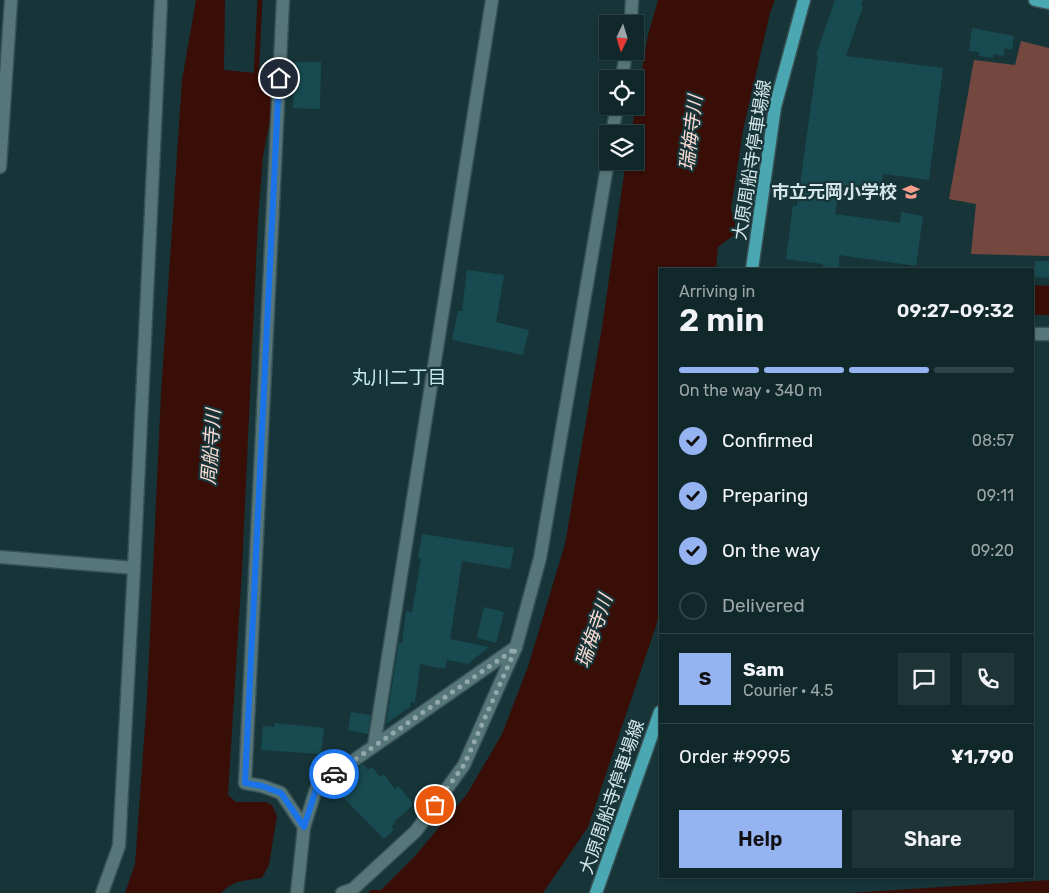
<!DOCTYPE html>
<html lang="en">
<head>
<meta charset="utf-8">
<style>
	:root { --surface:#11282b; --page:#1e3437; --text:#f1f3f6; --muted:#9ca6a9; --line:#304447; --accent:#95b2f1 }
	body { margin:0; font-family:Rubik,"Noto Sans JP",sans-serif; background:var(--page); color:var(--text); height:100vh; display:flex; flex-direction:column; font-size:19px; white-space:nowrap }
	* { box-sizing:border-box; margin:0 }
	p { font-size:16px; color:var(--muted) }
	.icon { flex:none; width:28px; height:28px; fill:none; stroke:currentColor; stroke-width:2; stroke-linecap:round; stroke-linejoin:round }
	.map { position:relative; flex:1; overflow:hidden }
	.details { position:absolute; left:659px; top:268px; width:375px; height:610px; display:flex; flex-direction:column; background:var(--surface); border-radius:0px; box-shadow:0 1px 4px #0004,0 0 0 1px var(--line) }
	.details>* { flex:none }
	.needle { width:32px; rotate:184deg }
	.controls { position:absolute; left:599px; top:15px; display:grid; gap:10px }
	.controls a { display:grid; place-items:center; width:45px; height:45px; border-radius:0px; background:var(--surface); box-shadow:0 1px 4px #0004,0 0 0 1px var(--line); font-size:25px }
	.pin { position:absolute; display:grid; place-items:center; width:42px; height:42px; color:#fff; margin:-21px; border:2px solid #fff; border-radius:50%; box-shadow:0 1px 5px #0007 }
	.courier { position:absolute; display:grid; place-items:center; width:50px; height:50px; margin:-25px; border:4px solid #1a73e8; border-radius:50%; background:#fff; color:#222; box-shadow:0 1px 6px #0007 }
	.headline em { font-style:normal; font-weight:600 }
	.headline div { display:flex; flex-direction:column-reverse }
	.headline { display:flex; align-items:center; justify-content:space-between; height:85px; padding:0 20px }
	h1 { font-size:32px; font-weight:600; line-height:38px }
	.bar { display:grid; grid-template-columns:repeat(4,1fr); gap:8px 5px; align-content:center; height:60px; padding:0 20px }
	.bar i { height:6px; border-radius:4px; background:var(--line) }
	.bar .current { background:var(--accent) }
	.bar p { grid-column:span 4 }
	.line { display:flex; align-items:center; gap:12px; padding:0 20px; border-top:1px solid var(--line) }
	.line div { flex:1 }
	.round { display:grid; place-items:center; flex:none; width:52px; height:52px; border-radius:0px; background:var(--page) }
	ol { padding:0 20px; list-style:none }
	li { display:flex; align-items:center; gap:15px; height:55px }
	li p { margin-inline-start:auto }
	li .icon { padding:5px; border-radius:50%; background:var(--accent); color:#111; stroke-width:4 }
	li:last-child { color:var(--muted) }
	li i { width:28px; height:28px; border:2px solid var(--line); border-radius:50% }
	.button { display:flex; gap:10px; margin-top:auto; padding:10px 20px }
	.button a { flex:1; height:58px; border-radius:0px; background:var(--accent); color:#111; font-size:20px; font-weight:600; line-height:58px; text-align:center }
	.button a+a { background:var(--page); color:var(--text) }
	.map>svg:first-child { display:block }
	.green { fill:#75483f }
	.water { fill:#380e07 }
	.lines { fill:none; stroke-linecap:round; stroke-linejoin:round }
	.stream { stroke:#380e07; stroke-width:5 }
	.building { fill:#174b51 }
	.minor-casing { stroke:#375154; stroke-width:15 }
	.major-casing { stroke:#375154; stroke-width:15 }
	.minor { stroke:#56767a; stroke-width:12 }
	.major { stroke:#4ba8b2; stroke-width:12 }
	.done { stroke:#92a8ab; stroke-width:5; stroke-dasharray:0 9 }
	.route { stroke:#1a73e8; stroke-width:6 }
	.labels { text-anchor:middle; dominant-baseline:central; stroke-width:4.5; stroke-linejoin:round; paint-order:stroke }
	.street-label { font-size:18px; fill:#d5e6e8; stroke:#173539 }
	.poi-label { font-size:18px; font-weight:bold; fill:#d5e6e8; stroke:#173539; text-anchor:end }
	.water-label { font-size:19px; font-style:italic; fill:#fbdad2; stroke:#173539 }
	.neighbourhood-label { font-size:19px; fill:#c5e8ec; stroke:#173539 }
</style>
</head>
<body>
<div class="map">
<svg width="1049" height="893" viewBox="0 0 1049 893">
	<rect width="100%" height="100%" fill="#173539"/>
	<path class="green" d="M1021 41 1049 48V256L971 254 976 204 949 199 974 60 1015 65Z"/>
	<g class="water">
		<path d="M196 0H225L224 70 276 75 273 106 263 156 258 219 242 570 228 795 236 802H266L272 805 277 816 269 865 262 878C246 880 232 881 221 893H125L135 864 147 699 161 394 182 80Z"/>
		<path d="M658 0H775L770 13 743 130 731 209 735 223 734 235 718 247 716 269H660V610L656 626 588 827 543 893H368L371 890H381L415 856 467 794 502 734 528 667 565 544 602 327 626 161H635V134H631L648 35Z"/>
		<path d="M1034 285 1049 286V315H1033Z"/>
		<path d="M1049 880V893H849Z"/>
	</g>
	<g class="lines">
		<path class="stream" d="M256 79 260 0"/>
	</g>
	<g class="building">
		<path d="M835 0H863L861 5 863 6 846 56 943 68 929 180 883 174 881 190 840 185 835 214 900 223 901 212 923 216 916 266 839 255V269H823V264L786 259 793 205 797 206 818 55H816Z"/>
		<path d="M972 28 1014 36 1012 50 1004 48V56L993 54V58L979 56V52L969 51Z"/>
		<path d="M295 62H321L320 109 293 108Z"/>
		<path d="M1035 261H1049V278L1034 277Z"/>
		<path d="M467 270 504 275 496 322 529 330 523 355 452 340 458 311H462Z"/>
		<path d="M422 534 514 548 510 569 462 561 450 639 489 647 468 664 447 660 445 669 420 664 415 703 411 702 410 708H408L386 724 399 642 402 643 406 611 412 612 421 559 418 558Z"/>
		<path d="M484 607 504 612 496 643 477 638Z"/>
		<path d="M351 712 371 715 368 734 348 730Z"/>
		<path d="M274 723 324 728 321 754 261 750 263 726 274 727Z"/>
		<path d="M363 764 368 770 372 767 380 777 384 774 395 789 398 786 413 803 411 805 412 806 394 822 395 823 391 827 394 830 384 839 336 790 352 771Z"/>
	</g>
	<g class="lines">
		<g class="minor-casing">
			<g id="minor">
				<path d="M283 0 245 783 262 786 281 793 304 827"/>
				<path d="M631 24 632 0"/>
				<path d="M622 79 626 51"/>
				<path d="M612 134 617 106"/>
				<path d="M0 167 11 0"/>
				<path d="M1032 334H1049"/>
				<path d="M0 557 134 568"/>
				<path d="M374 746 492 0"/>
				<path d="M102 893 119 846 134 568 161 0"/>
				<path d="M297 893 304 827 317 786 516 647"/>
				<path d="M342 893 353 889 416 831 464 765 516 647 540 558 608 161"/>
			</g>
		</g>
		<g class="major-casing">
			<g id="major">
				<path d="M1035 0 1049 3"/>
				<path d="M752 269 775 107 804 0"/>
				<path d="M596 893 660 712"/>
			</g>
		</g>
		<use href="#minor" class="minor"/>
		<use href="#major" class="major"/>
	</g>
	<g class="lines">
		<path class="done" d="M334 774 516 648 464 765 435 805"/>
		<path class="route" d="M279 78 245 783 262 786 281 793 304 827 317 786 334 774"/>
	</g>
	<defs>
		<g id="school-bare" transform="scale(1.35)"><path d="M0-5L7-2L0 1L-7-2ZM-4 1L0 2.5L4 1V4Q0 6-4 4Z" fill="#f49d8b" stroke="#173539" stroke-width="2.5" paint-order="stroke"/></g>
	</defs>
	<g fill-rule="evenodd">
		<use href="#school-bare" x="911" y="192"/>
	</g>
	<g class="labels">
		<g class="street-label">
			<text transform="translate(752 160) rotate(-81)">大原周船寺停車場線</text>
			<text transform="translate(612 797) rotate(-71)">大原周船寺停車場線</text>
		</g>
		<g class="poi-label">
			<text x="897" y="192">市立元岡小学校</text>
		</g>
		<g class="water-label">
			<text transform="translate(691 133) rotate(-83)">瑞梅寺川</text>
			<text transform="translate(211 447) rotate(-86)">周船寺川</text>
			<text transform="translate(594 631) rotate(-71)">瑞梅寺川</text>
		</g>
		<g class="neighbourhood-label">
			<text x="399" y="377">丸川二丁目</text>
		</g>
	</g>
</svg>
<div class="controls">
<a><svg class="needle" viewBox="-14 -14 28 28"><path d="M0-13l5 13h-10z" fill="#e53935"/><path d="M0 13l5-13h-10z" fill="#9ca6a9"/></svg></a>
<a><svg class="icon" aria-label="locate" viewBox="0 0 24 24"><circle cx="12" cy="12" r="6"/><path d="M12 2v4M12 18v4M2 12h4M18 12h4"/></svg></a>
<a><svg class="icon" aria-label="layers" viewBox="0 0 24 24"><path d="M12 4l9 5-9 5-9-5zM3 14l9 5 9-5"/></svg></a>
</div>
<div class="pin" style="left:435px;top:805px;background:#ea580c"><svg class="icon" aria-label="bag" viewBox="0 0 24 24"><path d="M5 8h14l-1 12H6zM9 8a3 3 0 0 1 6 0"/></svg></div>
<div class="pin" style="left:279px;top:78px;background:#1f2937"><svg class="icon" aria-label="home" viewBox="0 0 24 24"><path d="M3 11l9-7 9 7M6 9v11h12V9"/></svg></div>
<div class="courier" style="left:334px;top:774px"><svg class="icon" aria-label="car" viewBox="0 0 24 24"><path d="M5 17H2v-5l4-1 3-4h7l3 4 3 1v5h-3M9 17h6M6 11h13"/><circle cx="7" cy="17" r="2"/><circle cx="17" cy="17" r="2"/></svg></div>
<section class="details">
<div class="headline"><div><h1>2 min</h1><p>Arriving in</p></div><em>09:27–09:32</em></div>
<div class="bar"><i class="current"></i><i class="current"></i><i class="current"></i><i></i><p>On the way · 340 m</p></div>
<ol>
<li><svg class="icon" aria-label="check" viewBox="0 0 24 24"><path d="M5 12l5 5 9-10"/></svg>Confirmed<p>08:57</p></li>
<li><svg class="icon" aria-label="check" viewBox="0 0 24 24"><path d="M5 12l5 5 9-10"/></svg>Preparing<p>09:11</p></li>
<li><svg class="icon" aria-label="check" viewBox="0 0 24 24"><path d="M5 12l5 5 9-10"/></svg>On the way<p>09:20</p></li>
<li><i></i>Delivered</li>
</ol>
<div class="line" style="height:90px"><b class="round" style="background:var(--accent);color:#111">S</b><div><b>Sam</b><p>Courier · 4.5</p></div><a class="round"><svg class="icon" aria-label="chat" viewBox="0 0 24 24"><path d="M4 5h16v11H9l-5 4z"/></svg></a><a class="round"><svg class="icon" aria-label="phone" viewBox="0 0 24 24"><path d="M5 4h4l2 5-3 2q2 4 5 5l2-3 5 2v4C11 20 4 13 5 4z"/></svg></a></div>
<div class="line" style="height:65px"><div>Order #9995</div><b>¥1,790</b></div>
<div class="button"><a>Help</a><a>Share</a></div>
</section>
</div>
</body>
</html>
